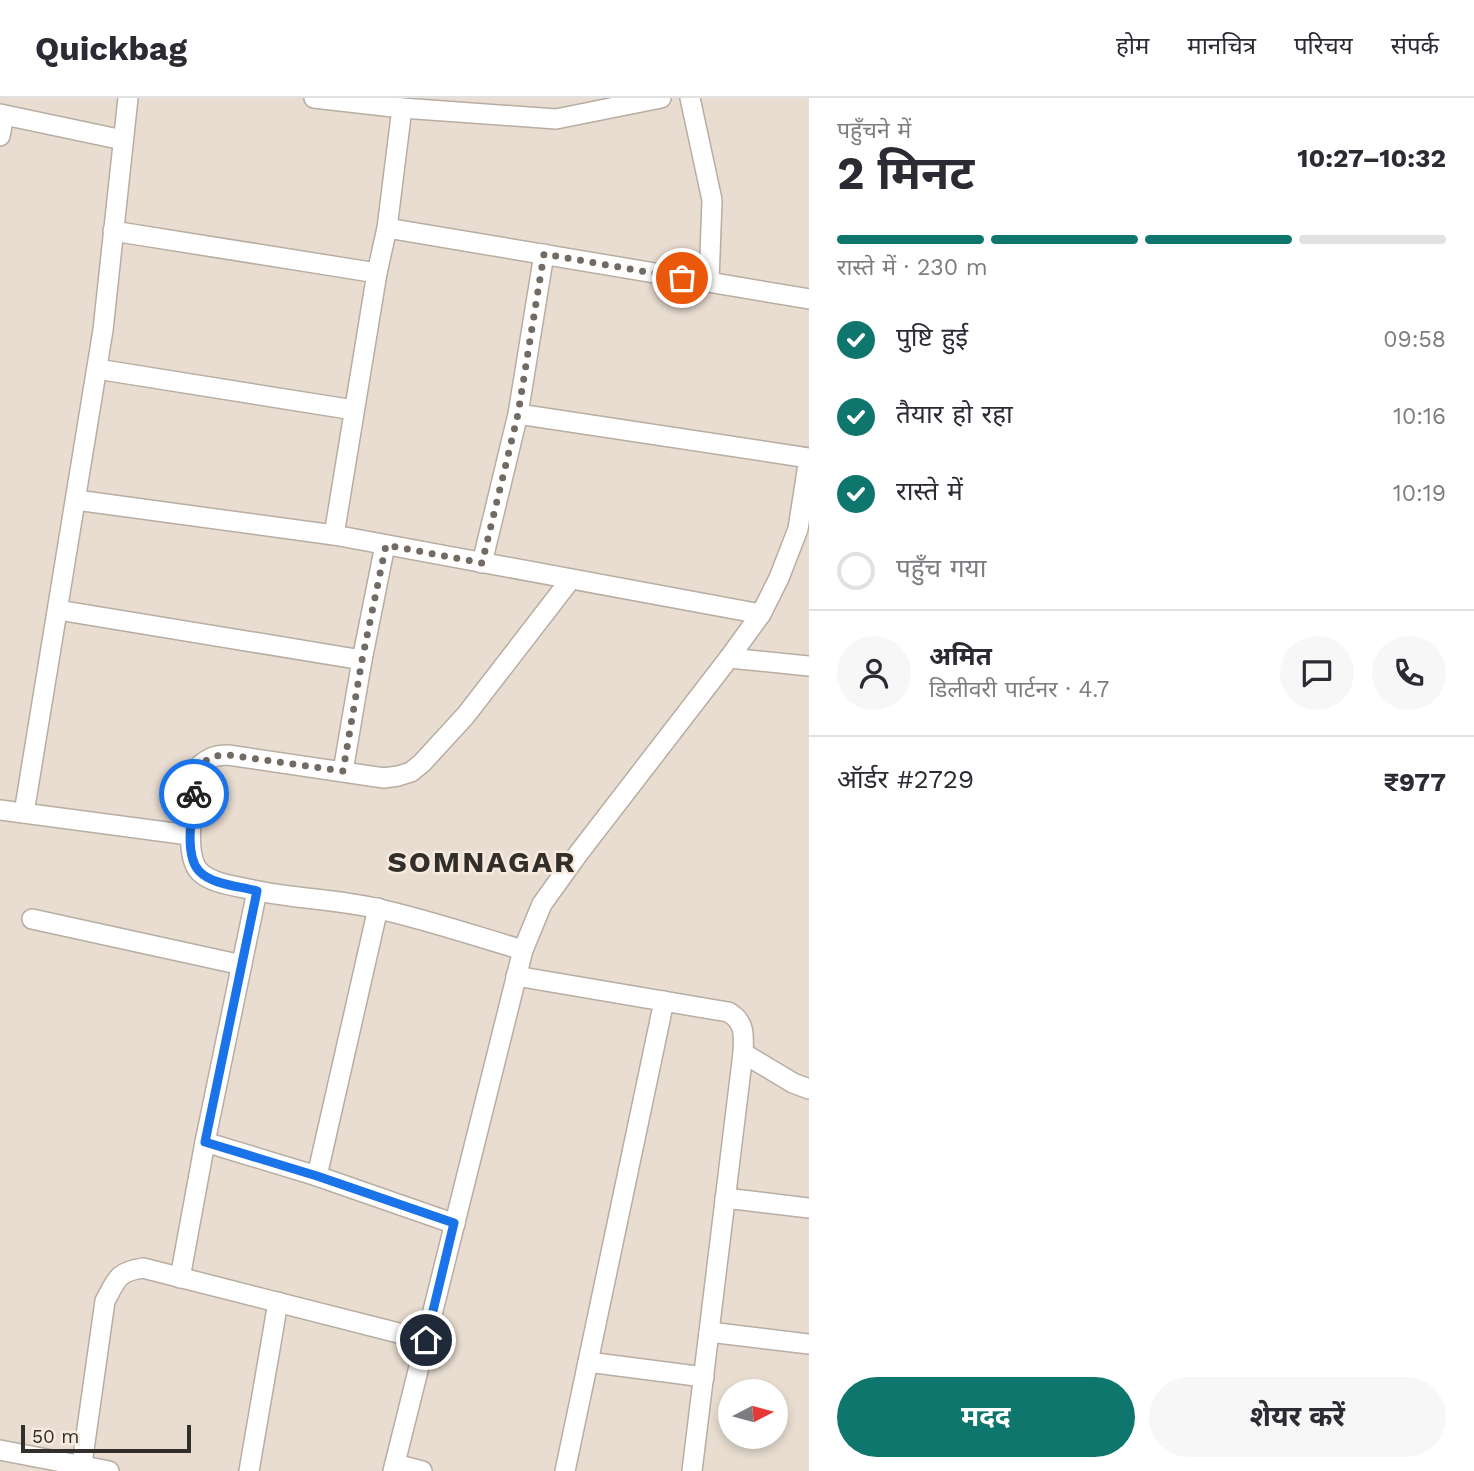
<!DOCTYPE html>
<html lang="hi">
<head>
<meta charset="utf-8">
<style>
	:root { --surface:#fff; --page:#f7f7f7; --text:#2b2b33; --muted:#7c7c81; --line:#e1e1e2; --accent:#0f766e }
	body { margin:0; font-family:"Work Sans","Noto Sans Devanagari",sans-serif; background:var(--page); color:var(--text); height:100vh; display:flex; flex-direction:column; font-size:26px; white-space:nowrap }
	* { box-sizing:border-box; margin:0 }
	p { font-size:23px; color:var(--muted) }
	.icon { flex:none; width:38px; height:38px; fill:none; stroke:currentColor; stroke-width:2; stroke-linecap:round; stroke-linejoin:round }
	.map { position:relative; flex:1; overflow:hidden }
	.drawer { display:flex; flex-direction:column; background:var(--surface); width:665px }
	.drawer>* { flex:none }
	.needle { width:46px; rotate:84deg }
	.fabs { position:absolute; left:718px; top:1281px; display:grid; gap:14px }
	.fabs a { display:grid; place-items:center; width:70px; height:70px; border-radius:50%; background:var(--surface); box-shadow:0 4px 10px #0003; font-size:35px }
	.scale { position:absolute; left:21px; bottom:18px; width:170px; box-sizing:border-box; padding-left:7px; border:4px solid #322e29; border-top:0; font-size:19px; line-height:24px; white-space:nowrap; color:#322e29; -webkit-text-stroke:5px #f6eade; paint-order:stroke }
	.pin { position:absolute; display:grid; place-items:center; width:60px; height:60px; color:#fff; margin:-30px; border:4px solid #fff; border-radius:50%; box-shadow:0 2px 7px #0007 }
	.courier { position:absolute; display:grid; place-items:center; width:70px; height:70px; margin:-35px; border:5px solid #1a73e8; border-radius:50%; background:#fff; color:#222; box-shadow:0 2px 9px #0007 }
	.head em { font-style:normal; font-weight:700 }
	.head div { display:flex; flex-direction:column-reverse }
	.head { display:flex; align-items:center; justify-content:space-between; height:119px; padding:0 28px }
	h1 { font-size:46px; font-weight:700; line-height:52px }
	.bar { display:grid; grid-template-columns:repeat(4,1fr); gap:10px 7px; align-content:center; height:84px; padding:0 28px }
	.bar i { height:9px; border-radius:5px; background:var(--line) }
	.bar .active { background:var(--accent) }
	.bar p { grid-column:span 4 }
	.line { display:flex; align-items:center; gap:18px; padding:0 28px; border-top:2px solid var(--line) }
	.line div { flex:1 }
	.round { display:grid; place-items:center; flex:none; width:74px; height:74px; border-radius:37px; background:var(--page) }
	ol { padding:0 28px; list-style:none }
	li { display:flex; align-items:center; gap:21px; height:77px }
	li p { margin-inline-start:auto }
	li .icon { padding:7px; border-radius:50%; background:var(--accent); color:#fff; stroke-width:4 }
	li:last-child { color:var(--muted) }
	li i { width:38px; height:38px; border:4px solid var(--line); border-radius:50% }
	.button { display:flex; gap:14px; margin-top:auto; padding:14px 28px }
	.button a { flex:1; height:80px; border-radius:42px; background:var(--accent); color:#fff; font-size:28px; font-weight:700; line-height:80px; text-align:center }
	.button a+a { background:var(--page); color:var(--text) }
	header { display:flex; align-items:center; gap:42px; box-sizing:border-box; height:98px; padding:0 35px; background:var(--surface); border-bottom:2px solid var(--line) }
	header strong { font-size:33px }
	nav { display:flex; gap:38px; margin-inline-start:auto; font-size:24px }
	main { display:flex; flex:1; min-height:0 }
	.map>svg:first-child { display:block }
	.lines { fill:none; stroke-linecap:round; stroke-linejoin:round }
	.minor-casing { stroke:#b8ada2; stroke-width:22 }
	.minor { stroke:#fff; stroke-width:19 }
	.done { stroke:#726b64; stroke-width:7; stroke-dasharray:0 12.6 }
	.route { stroke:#1a73e8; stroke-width:9 }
	.labels { text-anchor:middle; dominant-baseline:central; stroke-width:5; stroke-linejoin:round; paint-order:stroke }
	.district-label { font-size:30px; font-weight:bold; letter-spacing:2px; fill:#322e29; stroke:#f6eade }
</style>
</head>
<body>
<header>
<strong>Quickbag</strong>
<nav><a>होम</a><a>मानचित्र</a><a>परिचय</a><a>संपर्क</a></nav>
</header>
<main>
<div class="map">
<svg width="809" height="1373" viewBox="0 0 809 1373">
	<rect width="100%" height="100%" fill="#e9ddd1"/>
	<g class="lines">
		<g class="minor-casing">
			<g id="minor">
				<path d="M314 0 402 10"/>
				<path d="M690 0 712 102 709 184"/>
				<path d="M0 16 123 42"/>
				<path d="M0 38 4 17"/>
				<path d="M387 130 402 10 556 21 661 0"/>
				<path d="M113 133 377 175 334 437"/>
				<path d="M377 175 387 130 809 201"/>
				<path d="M97 271 354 312"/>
				<path d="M518 316 544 156"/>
				<path d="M76 402 334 437 761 516"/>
				<path d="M58 512 362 562 385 447"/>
				<path d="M729 560 809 568"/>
				<path d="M343 673 362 562"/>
				<path d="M0 712 189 737"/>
				<path d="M24 715 103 232 128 0"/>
				<path d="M32 821 242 867"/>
				<path d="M523 852C475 838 428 822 379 811 338 801 295 801 253 792 237 788 211 786 199 773 182 754 195 693 198 669 208 660 215 657 228 657L384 680 398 678 411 674 422 665 466 617 571 481"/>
				<path d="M516 878 728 914C745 923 744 937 743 955L692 1373"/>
				<path d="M743 955 793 985 809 991"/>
				<path d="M205 1044 317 1078 455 1126"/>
				<path d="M317 1078 378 810"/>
				<path d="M725 1100 809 1110"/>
				<path d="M180 1180 205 1044 257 793"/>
				<path d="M709 1234 809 1246"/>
				<path d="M588 1264 704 1279"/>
				<path d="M0 1352 109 1373"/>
				<path d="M395 1366 422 1373"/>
				<path d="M81 1373 105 1203C117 1181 117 1174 143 1170L426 1242"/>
				<path d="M249 1373 278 1204"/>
				<path d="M393 1373 523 852 542 806 578 756 729 560 761 516 779 480 798 431 809 360 518 316 482 465"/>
				<path d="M565 1373 664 903"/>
			</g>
		</g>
		<use href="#minor" class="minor"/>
	</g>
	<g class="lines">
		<path class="done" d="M194 696 198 669C208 660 215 657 228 657L343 673 362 562 386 447 482 465 518 316 544 156 682 180"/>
		<path class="route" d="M194 696C192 716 184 757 199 773 212 787 240 788 257 793L205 1044 317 1078 454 1125 426 1242"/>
	</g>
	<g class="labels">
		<g class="district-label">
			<text x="482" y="763">SOMNAGAR</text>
		</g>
	</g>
</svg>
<div class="fabs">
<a><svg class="needle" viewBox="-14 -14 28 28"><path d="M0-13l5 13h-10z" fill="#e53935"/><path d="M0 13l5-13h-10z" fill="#7c7c81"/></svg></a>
</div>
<div class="scale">50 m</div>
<div class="pin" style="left:682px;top:180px;background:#ea580c"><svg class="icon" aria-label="bag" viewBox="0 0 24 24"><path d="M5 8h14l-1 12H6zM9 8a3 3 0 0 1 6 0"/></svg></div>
<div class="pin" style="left:426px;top:1242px;background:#1f2937"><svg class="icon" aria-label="home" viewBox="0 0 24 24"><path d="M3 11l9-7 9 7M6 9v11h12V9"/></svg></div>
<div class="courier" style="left:194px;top:696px"><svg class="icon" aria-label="bike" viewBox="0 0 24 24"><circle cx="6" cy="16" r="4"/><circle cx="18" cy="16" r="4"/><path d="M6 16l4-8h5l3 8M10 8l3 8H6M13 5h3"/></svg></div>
</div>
<section class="drawer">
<div class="head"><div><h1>2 मिनट</h1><p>पहुँचने में</p></div><em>10:27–10:32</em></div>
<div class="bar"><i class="active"></i><i class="active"></i><i class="active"></i><i></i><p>रास्ते में · 230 m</p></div>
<ol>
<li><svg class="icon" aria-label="check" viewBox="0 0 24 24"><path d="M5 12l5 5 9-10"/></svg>पुष्टि हुई<p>09:58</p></li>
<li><svg class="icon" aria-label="check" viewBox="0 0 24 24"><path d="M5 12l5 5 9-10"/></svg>तैयार हो रहा<p>10:16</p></li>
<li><svg class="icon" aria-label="check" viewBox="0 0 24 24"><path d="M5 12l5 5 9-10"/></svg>रास्ते में<p>10:19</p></li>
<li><i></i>पहुँच गया</li>
</ol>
<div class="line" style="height:126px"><a class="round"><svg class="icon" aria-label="person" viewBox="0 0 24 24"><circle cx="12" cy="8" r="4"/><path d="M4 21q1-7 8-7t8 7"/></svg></a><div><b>अमित</b><p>डिलीवरी पार्टनर · 4.7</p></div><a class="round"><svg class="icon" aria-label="chat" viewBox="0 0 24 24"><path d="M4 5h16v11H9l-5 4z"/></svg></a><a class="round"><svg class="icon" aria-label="phone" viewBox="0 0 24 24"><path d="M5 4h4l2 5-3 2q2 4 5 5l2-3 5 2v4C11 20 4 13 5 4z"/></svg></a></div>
<div class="line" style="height:91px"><div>ऑर्डर #2729</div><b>₹977</b></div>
<div class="button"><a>मदद</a><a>शेयर करें</a></div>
</section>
</main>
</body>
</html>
